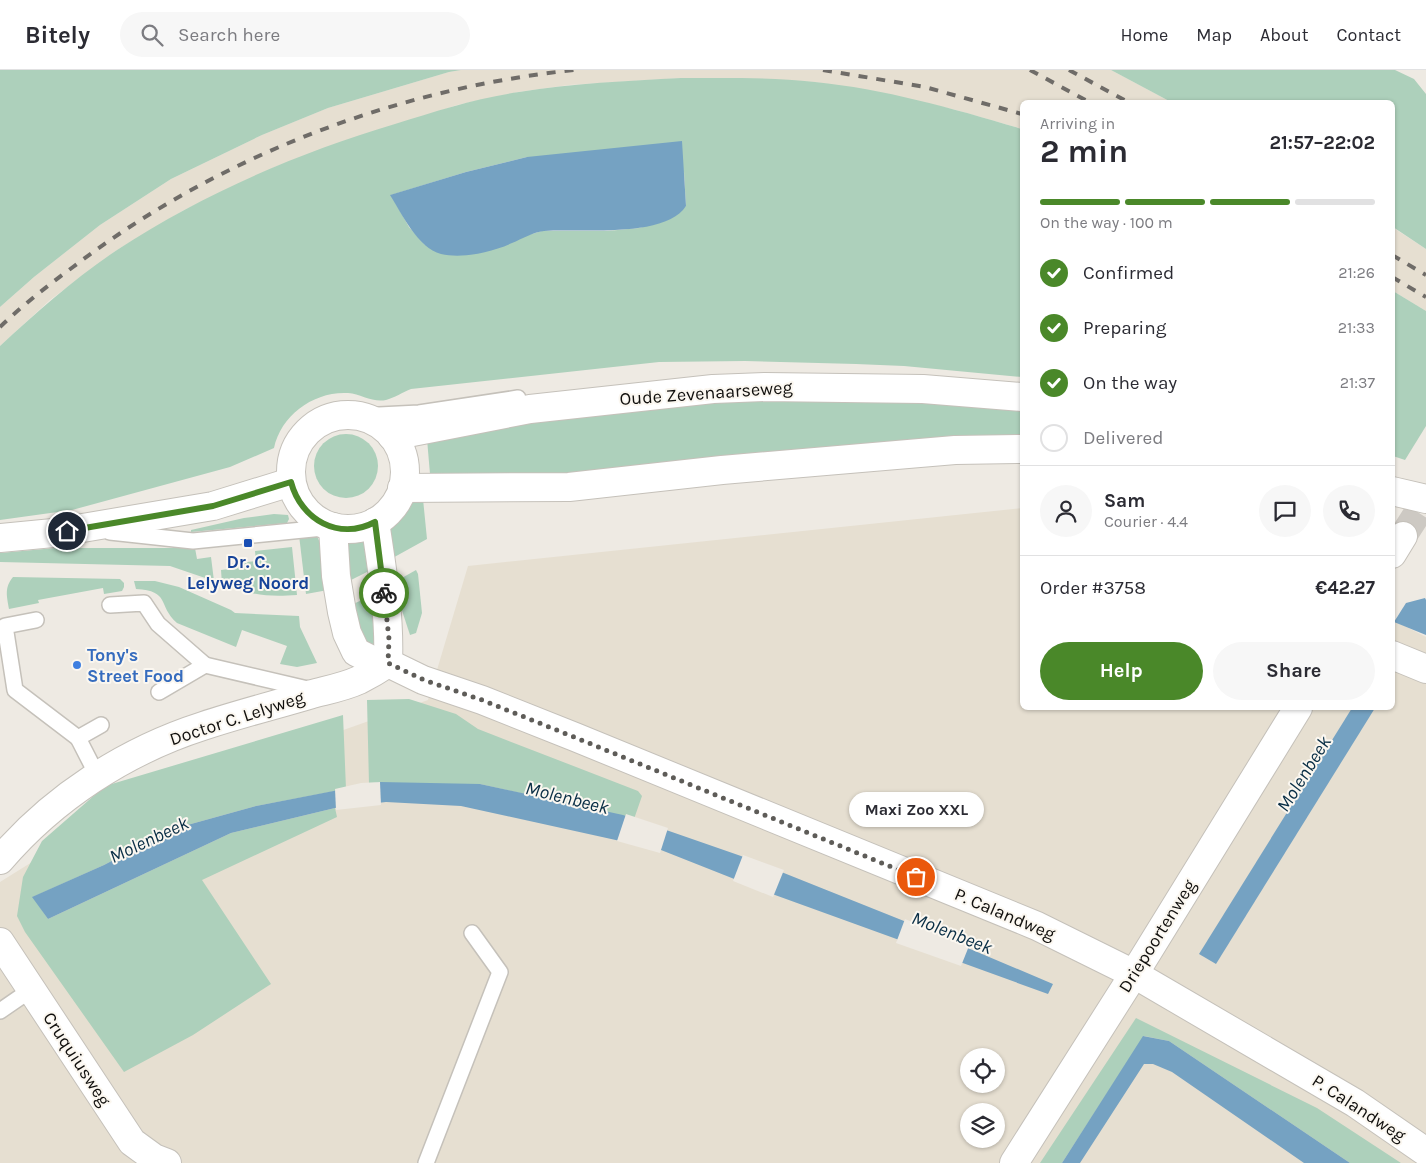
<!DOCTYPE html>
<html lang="en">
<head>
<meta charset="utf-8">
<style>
	:root { --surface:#fff; --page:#f7f7f7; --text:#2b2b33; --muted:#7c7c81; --line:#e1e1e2; --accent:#4a8829 }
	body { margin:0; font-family:Karla,sans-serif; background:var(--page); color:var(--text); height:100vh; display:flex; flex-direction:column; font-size:19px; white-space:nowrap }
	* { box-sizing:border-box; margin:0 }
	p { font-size:16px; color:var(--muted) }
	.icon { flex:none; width:28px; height:28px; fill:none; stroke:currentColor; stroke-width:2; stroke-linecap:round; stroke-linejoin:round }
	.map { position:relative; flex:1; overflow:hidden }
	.drawer { position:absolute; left:1020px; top:30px; width:375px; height:610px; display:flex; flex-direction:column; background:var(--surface); border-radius:8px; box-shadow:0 1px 4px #0004 }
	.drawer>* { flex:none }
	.fabs { position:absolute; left:960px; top:978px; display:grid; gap:10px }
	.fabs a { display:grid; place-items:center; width:45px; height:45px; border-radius:50%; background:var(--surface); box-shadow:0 1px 4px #0004; font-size:25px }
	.pin { position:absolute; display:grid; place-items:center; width:42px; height:42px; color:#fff; margin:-21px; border:2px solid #fff; border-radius:50%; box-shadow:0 1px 5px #0007 }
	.courier { position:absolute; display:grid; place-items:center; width:50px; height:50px; margin:-25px; border:4px solid #4a8829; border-radius:50%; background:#fff; color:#222; box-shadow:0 1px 6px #0007 }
	.bubble { position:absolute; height:35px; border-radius:18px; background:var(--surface); box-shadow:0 1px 4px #0004; font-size:16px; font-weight:700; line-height:35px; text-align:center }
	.overview em { font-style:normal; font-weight:700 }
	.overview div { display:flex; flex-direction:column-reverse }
	.overview { display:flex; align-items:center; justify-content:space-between; height:85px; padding:0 20px }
	h1 { font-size:32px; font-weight:700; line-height:38px }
	.bar { display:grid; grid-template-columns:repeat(4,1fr); gap:8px 5px; align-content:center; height:60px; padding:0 20px }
	.bar i { height:6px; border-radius:4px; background:var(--line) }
	.bar .active { background:var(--accent) }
	.bar p { grid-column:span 4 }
	.line { display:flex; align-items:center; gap:12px; padding:0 20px; border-top:1px solid var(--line) }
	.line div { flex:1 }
	.round { display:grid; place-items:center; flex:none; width:52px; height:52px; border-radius:26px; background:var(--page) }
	ol { padding:0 20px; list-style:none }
	li { display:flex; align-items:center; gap:15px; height:55px }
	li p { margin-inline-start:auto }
	li .icon { padding:5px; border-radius:50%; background:var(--accent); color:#fff; stroke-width:4 }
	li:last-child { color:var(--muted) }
	li i { width:28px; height:28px; border:2px solid var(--line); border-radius:50% }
	.primary-button { display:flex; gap:10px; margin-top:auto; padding:10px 20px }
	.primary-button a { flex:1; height:58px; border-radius:30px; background:var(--accent); color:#fff; font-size:20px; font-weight:700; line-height:58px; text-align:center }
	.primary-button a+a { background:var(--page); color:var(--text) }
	header { display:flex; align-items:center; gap:30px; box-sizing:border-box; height:70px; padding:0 25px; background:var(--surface); border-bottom:1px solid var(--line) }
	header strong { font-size:24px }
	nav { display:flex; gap:28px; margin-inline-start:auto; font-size:18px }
	.search { width:350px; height:45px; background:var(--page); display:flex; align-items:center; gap:12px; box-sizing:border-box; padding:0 18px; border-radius:28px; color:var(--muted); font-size:19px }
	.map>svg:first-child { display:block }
	.built { fill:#e6dfd1; fill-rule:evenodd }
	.green { fill:#add0bb; fill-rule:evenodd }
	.water { fill:#75a2c2 }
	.pier { fill:#eeeae3 }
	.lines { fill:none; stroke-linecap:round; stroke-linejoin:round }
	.tertiary-tunnel { stroke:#cdc9c3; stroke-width:28; stroke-dasharray:28 14; stroke-linecap:butt }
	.service-casing { stroke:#c5c1ba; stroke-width:18 }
	.minor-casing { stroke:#c5c1ba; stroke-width:30 }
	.tertiary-casing { stroke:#c5c1ba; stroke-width:30 }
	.service { stroke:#fff; stroke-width:15 }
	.minor { stroke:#fff; stroke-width:28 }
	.tertiary { stroke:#fff; stroke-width:28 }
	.rail { stroke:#6f6c68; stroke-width:4; stroke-dasharray:9 9; stroke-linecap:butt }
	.done { stroke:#5e5c58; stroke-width:5; stroke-dasharray:0 9 }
	.route { stroke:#4a8829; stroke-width:6 }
	.transit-dot { fill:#1a4fb4; stroke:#fbf7f0; stroke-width:2 }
	.shop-dot { fill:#3f7fe0; stroke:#fbf7f0; stroke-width:2 }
	.labels { text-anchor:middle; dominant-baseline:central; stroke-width:4; stroke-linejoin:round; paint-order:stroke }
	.street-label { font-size:18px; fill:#100f0d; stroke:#fbf7f0 }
	.transit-label { font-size:18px; font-weight:bold; fill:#164399; stroke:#fbf7f0 }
	.shop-label { font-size:18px; font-weight:bold; fill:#366cbe; stroke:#fbf7f0; text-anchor:start }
	.water-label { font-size:19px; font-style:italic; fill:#092e45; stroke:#fbf7f0 }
</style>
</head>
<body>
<header>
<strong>Bitely</strong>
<div class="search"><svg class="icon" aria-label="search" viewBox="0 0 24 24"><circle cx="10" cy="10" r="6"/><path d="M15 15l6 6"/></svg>Search here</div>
<nav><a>Home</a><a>Map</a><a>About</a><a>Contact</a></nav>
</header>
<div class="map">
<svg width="1426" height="1093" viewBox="0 0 1426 1093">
	<rect width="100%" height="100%" fill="#eeeae3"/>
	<g class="built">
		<path d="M461 0H1111L1171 32H1022V59L956 40 867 20 814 12 681 8 569 15 518 22 457 35 277 96 184 140 117 180 50 230 0 276V237L34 207 100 155 171 109 262 65 328 38 449 2Z"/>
		<path d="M1392 157 1426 179V241L1393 221Z"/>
		<path d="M1022 438V638H1392L1393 550 1426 567V1093H0V812L112 742 428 630 468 496ZM969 986H996V1014H969ZM969 1041H996V1069H969Z"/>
	</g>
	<g class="green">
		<path d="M0 0H461L449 2 328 38 262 65 171 109 100 155 34 207 0 237Z"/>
		<path d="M1111 0H1395L1414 9 1426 24V179L1393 157 1392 32H1171Z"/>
		<path d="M681 8C726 8 771 7 815 12 885 19 955 39 1022 59V307L904 296 856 294 745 291 659 292 411 319C403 322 394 328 386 330 373 333 361 324 348 323 314 321 281 345 274 378L230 397 72 440 0 450V276C37 242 75 208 117 180 202 124 298 83 395 54 436 41 477 28 519 22 573 13 627 11 681 8ZM527 87 684 102 686 136 664 151 639 158 607 161H542L532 164 425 175 409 157 391 125 466 102Z"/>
		<path d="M1393 221 1426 241V356L1405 390 1393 386Z"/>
		<path d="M793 324 1022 336V373L579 408 430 404 427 369 517 351Z"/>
		<circle cx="346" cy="396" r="32"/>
		<path d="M423 429 427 469 389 490C388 481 386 471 386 462 386 445 409 432 423 429Z"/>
		<path d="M274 444 288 445 289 449 287 453 191 462V460L244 448Z"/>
		<path d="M316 464 322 477 328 520 306 524 299 465Z"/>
		<path d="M368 464 373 499 347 512 342 467H353Z"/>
		<path d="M292 477 297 525C266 527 252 525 222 514L221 500 229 499V494L256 491 255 481Z"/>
		<path d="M55 478H195L197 489 211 487 214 511 170 496 0 492V483Z"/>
		<path d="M416 500 418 504 422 543 416 563 410 565 393 513Z"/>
		<path d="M13 507 120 509 124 513V517L122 521 104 524 103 518 38 530 39 533 9 539C7 526 4 518 13 507Z"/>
		<path d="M134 511H155L179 517 231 540 235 543 299 546 300 557 317 593 297 597 280 594 287 576 242 560 236 577 177 553C157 535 171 521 136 519Z"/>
		<path d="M375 524 378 577C362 577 354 547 351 535Z"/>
		<path d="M409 629 456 644 478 659 638 721 642 726 634 749 480 714H369L367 630Z"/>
		<path d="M343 645 346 719 256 736 173 759 104 795 33 827 48 849 231 763 335 738 337 747 202 810 271 914 193 965 124 1002 25 862 17 846 23 807 42 771 105 716Z"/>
		<path d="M1136 948 1317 1038 1401 1093H1350L1169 971 1144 966 1062 1093H1040Z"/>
	</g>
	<g class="water">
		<path d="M682 71 686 136C665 169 578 158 544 161 533 162 522 169 512 173 492 182 463 189 441 184 418 178 402 144 390 125L466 102 527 87Z"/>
		<path d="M1425 528 1426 530V565L1394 552 1406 533Z"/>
		<path d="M1352 638H1375L1216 894 1199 884Z"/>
		<path d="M380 712 480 714 623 745 741 786 904 851 1053 914 1048 924 775 825 661 780 461 736 386 732 335 738 231 763 48 849 32 827 104 795 173 759 256 736Z"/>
		<path d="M1143 966 1169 971 1350 1093H1304L1172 1002 1153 994H1144L1080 1093H1062Z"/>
	</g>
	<g class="pier">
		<path d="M380 712 381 735 336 740 335 719 361 713Z"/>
		<path d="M626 744 668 758 660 783 617 771Z"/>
		<path d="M743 785 784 800 773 827 733 811Z"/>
		<path d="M905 849 969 876 961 896 896 873Z"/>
	</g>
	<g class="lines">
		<path class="tertiary-tunnel" d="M1403 466 1426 430"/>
		<g class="service-casing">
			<g id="service">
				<path d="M359 346 419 343 518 328"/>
				<path d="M110 462 193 471 333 457"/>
				<path d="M110 535 144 533 158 554 205 595"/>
				<path d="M36 550 5 556 15 620 78 668"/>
				<path d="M159 622 205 595 312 620"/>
				<path d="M97 705 78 668 101 655"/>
				<path d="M0 941 32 919"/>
				<path d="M426 1093 500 902 472 863"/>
			</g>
		</g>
		<g class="minor-casing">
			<g id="minor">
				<path d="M375 452C382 498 390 546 388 593"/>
				<path d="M333 457 336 506 342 542 347 563 356 582 372 590 388 593 423 610 482 630 575 667 1037 856 1134 904 1355 1033 1426 1082"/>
				<path d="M1392 585 1426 599"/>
				<path d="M0 790C53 728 125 681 203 656 239 644 275 635 312 624 327 620 344 617 359 610 369 605 379 599 388 593"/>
				<path d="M0 872 132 1072 154 1088 167 1093"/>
			</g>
		</g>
		<g class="tertiary-casing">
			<g id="tertiary">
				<circle cx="348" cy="402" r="57"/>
				<path d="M392 366 530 339 713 319 765 317 923 319 1022 327"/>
				<path d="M402 418 569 417 722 400 955 380 1022 379"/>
				<path d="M1392 421 1426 429"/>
				<path d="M0 468 53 463 213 436 291 412"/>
				<path d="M1392 484 1403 466"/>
				<path d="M1014 1093 1134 904 1298 638"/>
			</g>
		</g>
		<use href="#service" class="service"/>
		<use href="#minor" class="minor"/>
		<use href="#tertiary" class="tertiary"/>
		<g class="rail">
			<path d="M823 0 925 17 1022 44"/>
			<path d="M1030 0 1089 32"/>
			<path d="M1069 0 1128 32"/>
			<path d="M1392 185 1426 205"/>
			<path d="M1392 207 1426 227"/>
			<path d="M0 257C23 235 47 216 73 197 217 87 394 19 574 0"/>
		</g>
	</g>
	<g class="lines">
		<path class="done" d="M384 523 389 569 388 593 424 610 482 630 574 667 916 807"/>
		<path class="route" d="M67 461 213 436 291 412C301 450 339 471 375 452L384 523"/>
	</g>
	<rect class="transit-dot" x="243" y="468" width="10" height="10" rx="2.5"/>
	<circle class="shop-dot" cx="77" cy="595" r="5"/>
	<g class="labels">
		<g class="street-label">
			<text transform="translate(706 323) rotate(-4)">Oude Zevenaarseweg</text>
			<text transform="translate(237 648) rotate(-18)">Doctor C. Lelyweg</text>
			<text transform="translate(1005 844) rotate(23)">P. Calandweg</text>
			<text transform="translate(1157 866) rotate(-58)">Driepoortenweg</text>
			<text transform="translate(77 989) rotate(57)">Cruquiusweg</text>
			<text transform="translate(1359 1038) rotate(33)">P. Calandweg</text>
		</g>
		<g class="transit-label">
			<text x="248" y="492">Dr. C.<tspan x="248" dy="21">Lelyweg Noord</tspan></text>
		</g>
		<g class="shop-label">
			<text x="87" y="585">Tony's<tspan x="87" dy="21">Street Food</tspan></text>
		</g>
		<g class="water-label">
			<text transform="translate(1304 704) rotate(-58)">Molenbeek</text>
			<text transform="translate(567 728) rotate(14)">Molenbeek</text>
			<text transform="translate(149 770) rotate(-25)">Molenbeek</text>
			<text transform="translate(952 863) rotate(22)">Molenbeek</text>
		</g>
	</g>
</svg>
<div class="fabs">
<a><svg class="icon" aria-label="locate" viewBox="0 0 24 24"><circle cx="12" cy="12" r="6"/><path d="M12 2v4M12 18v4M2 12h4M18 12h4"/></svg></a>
<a><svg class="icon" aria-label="layers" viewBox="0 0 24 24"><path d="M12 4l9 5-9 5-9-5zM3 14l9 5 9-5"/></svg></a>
</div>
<div class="pin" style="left:916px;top:807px;background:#ea580c"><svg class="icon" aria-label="bag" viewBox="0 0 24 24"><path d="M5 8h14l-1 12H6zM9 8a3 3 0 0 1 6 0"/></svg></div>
<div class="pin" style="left:67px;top:461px;background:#1f2937"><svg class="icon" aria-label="home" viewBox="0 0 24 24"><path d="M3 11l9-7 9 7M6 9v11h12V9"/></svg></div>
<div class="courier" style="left:384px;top:523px"><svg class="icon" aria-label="bike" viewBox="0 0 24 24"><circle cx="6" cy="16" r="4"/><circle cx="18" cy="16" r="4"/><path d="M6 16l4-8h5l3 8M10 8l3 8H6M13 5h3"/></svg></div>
<div class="bubble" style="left:849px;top:722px;width:135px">Maxi Zoo XXL</div>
<section class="drawer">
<div class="overview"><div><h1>2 min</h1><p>Arriving in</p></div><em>21:57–22:02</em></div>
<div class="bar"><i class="active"></i><i class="active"></i><i class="active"></i><i></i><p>On the way · 100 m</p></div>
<ol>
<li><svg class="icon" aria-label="check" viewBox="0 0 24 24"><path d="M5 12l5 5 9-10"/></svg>Confirmed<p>21:26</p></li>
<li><svg class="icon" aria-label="check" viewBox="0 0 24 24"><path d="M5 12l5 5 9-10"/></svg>Preparing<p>21:33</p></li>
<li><svg class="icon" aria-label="check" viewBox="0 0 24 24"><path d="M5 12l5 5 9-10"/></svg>On the way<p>21:37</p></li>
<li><i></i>Delivered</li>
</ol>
<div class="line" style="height:90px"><a class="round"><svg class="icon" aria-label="person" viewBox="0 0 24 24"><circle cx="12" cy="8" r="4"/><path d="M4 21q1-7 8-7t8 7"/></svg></a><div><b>Sam</b><p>Courier · 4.4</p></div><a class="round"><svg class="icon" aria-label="chat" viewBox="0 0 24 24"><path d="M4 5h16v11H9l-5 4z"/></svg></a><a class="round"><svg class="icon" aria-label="phone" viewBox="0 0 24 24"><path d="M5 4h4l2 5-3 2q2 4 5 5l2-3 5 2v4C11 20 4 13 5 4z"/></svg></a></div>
<div class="line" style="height:65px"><div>Order #3758</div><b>€42.27</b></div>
<div class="primary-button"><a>Help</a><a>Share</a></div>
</section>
</div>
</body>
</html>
